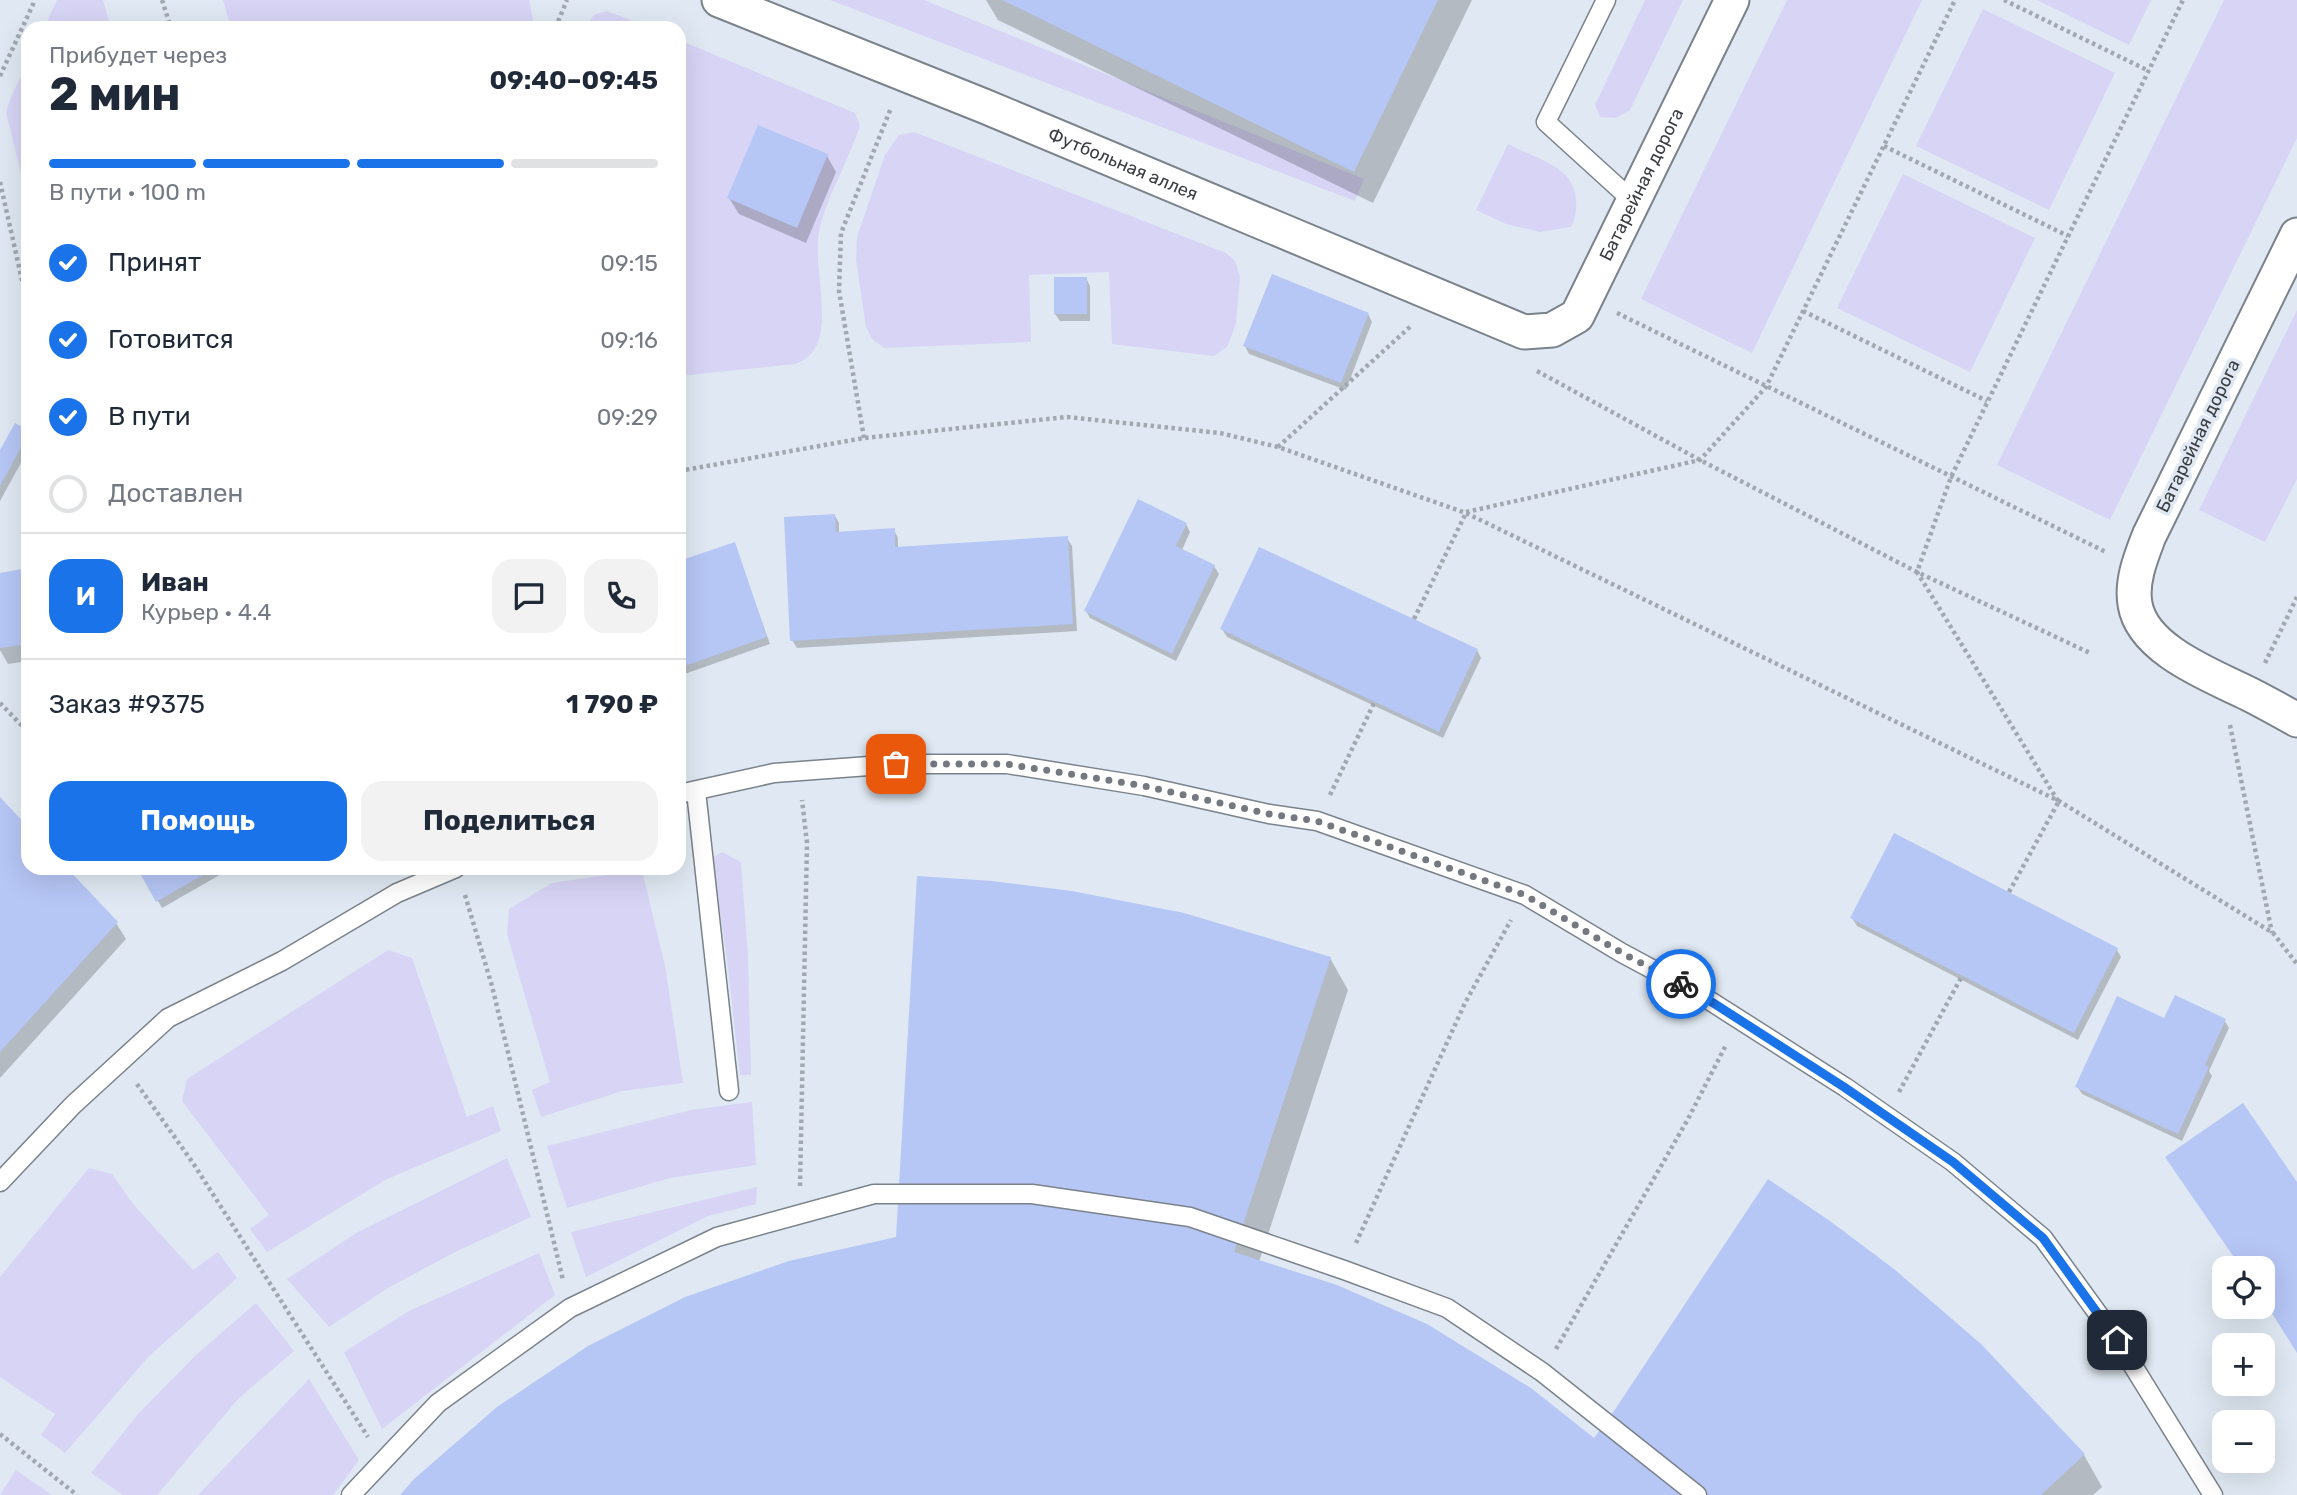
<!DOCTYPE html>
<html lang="ru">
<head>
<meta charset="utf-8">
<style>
	:root { --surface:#fff; --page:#f2f2f3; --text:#1f2937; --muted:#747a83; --line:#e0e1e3; --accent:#1a73e8 }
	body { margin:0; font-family:Rubik,sans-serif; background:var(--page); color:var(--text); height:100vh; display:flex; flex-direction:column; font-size:26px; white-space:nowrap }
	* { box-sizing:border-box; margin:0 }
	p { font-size:23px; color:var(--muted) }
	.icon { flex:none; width:38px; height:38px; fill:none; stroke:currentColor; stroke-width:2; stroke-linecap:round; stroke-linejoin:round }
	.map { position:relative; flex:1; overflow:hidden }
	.drawer { position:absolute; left:21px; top:21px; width:665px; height:854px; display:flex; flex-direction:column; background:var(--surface); border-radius:21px; box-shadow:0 7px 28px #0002 }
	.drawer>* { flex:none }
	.tools { position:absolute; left:2212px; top:1256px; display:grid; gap:14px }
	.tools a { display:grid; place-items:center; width:63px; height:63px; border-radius:14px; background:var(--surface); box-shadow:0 7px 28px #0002; font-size:35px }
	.pin { position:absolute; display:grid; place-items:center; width:60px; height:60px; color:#fff; margin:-30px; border-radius:14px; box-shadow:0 4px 10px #0006 }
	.courier { position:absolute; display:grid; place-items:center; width:70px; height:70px; margin:-35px; border:5px solid #1a73e8; border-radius:50%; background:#fff; color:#222; box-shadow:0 2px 9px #0007 }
	.head em { font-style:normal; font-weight:700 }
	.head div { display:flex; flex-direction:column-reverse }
	.head { display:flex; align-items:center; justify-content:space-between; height:119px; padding:0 28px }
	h1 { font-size:46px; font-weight:700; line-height:52px }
	.bar { display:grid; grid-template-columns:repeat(4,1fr); gap:10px 7px; align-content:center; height:84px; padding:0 28px }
	.bar i { height:9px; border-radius:5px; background:var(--line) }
	.bar .selected { background:var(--accent) }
	.bar p { grid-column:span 4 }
	.line { display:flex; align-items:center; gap:18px; padding:0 28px; border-top:2px solid var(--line) }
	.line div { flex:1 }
	.round { display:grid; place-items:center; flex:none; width:74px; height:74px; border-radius:21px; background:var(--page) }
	ol { padding:0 28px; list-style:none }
	li { display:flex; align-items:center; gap:21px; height:77px }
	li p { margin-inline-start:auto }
	li .icon { padding:7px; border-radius:50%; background:var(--accent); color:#fff; stroke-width:4 }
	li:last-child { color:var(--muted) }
	li i { width:38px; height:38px; border:4px solid var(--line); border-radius:50% }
	.action { display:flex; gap:14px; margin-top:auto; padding:14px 28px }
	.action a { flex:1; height:80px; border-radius:21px; background:var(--accent); color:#fff; font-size:28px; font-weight:700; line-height:80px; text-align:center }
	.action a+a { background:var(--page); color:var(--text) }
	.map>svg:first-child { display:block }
	.green { fill:#d7d4f6 }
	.shadow { fill:#0003 }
	.building { fill:#b6c6f5 }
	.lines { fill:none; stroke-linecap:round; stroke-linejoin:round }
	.lane-casing { stroke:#7a828b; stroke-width:21 }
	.street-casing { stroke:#7a828b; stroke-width:37 }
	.path { stroke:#a1a8b0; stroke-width:4.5; stroke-dasharray:3.5 3.5; stroke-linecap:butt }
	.lane { stroke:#fff; stroke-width:18 }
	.street { stroke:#fff; stroke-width:33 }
	.done { stroke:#74797f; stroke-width:7; stroke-dasharray:0 12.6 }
	.route { stroke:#1a73e8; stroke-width:9 }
	.labels { text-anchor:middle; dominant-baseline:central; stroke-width:7; stroke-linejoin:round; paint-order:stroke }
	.street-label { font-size:18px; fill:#3a3d41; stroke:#e0e9f3 }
</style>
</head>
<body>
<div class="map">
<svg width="2297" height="1495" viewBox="0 0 2297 1495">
	<rect width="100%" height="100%" fill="#e0e9f3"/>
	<g class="green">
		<path d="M57 0H103L111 28H44Z"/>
		<path d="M223 0H529L535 28H231Z"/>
		<path d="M830 0H924L1364 179 1355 201Z"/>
		<path d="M1645 0H1683L1630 110 1616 118 1600 117 1595 105Z"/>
		<path d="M1787 0H1922L1752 353 1641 299Z"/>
		<path d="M2037 0H2151L2129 45Z"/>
		<path d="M2224 0H2297V138L2110 520 1997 465Z"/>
		<path d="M1983 9 2115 73 2049 210 1916 146Z"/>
		<path d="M607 11 651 28H584L594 15Z"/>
		<path d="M679 40 855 113 860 126C849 159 828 195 820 227 809 267 844 349 795 364L679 376Z"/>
		<path d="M28 61V202L6 112 11 97Z"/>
		<path d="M914 132 1226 253 1235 261 1240 277 1236 324 1227 347 1214 356 1112 344 1109 272 1029 275 1031 342 885 348 873 340 866 327 856 260 857 237 885 155 899 135Z"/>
		<path d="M1508 144C1525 153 1547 160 1562 172 1578 184 1580 211 1571 227L1540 232 1506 224 1476 210Z"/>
		<path d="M1903 174 2035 238 1970 372 1837 308Z"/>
		<path d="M2297 310V479L2265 542 2199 510Z"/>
		<path d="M722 852 741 862 748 957 751 1075H740L727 959 712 858Z"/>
		<path d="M642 870 665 966 683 1083 622 1091 541 1117 532 1090 550 1082 507 934 509 909 552 883Z"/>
		<path d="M388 950 412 958 467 1117 493 1106 501 1131 387 1179 267 1252 250 1229 269 1215 182 1101 187 1079Z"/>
		<path d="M752 1102 756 1165 670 1178 567 1208 547 1146 691 1110Z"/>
		<path d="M507 1158 531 1217 457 1251 388 1288 329 1327 287 1279 356 1233Z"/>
		<path d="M89 1168 112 1174 133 1204 193 1270 218 1252 237 1278 149 1356 65 1453 41 1435 55 1414 0 1377V1277Z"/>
		<path d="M757 1187 756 1204 708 1216 586 1277 571 1232Z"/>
		<path d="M539 1253 555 1295 382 1429 344 1352 409 1311Z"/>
		<path d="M256 1303 294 1351 238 1399 157 1495H123L91 1473 138 1414 197 1354Z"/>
		<path d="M309 1379 359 1460 333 1495H198Z"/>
		<path d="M16 1470 52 1495H0Z"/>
	</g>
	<g class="shadow">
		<path d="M986 0H1472L1373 203 998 20Z"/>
		<path d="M827 156 836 172 806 243 739 214 729 198Z"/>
		<path d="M1086 278 1090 286V321H1060L1055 314Z"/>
		<path d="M1368 314 1372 322 1346 390 1249 354 1245 346Z"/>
		<path d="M28 432V450L0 501V454Z"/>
		<path d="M835 516 839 523V533L894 530 898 538V548L1067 538 1072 546 1077 631 797 648 792 640Z"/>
		<path d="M1186 524 1190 532 1182 550 1214 566 1219 574 1176 661 1090 618 1086 611Z"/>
		<path d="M734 544 770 644 679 676V563Z"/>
		<path d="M28 570V661L8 664 0 650V575Z"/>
		<path d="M1222 629 1477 650 1481 658 1443 738 1227 637Z"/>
		<path d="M0 799 28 829V868H65L116 923 126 939 0 1078Z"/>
		<path d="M139 868H232L162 908Z"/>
		<path d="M1852 918 2117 950 2121 957 2078 1040 1857 926Z"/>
		<path d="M1330 958 1348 990 1259 1262 1594 1440 2036 1404 2084 1455 2102 1487 2093 1495H403L897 1238Z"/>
		<path d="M2224 1020 2229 1028 2209 1071 2212 1076 2182 1141 2082 1094 2077 1086 2165 1021Z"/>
	</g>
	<g class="building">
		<path d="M1002 0H1438L1354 172Z"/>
		<path d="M758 125 828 154 797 228 727 198Z"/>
		<path d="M1272 274 1369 313 1341 383 1243 346Z"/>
		<rect x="1054" y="277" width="33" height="37"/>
		<path d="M15 423 28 430V435L0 486V450Z"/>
		<path d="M1138 499 1187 523 1176 546 1215 565 1172 654 1084 611Z"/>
		<path d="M835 514 836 532 895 528V547L1068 536 1073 624 790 641 784 517Z"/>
		<path d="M735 542 767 637 679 668V561Z"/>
		<path d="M1259 547 1478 649 1439 732 1220 629Z"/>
		<path d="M28 568V644L0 648V573Z"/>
		<path d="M0 797 28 827V868H67L118 922 0 1052Z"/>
		<path d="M1894 833 2118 948 2074 1033 1850 918Z"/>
		<path d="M137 868H215L156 902Z"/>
		<path d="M917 876 992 881 1072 891 1184 913 1331 957 1234 1252 1337 1285 1427 1324 1531 1388 1594 1438 1614 1411 1768 1179 1830 1221 1894 1269 1981 1344 2085 1454 2041 1495H400L414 1479 497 1407 588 1346 685 1297 789 1261 896 1237Z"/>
		<path d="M2175 995 2226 1019 2205 1065 2209 1067 2178 1134 2075 1087 2117 996 2164 1018Z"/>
		<path d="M2243 1103 2297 1182V1353L2263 1299V1269H2242L2165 1157Z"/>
	</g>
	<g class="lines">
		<g class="lane-casing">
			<g id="lane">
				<path d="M1606 0 1546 122 1634 202"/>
				<path d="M696 791 729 1091"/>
				<path d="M679 794 774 773 896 764H1007L1144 786 1269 814 1317 821 1525 895 1622 953 1704 997 1845 1087 1953 1162 2043 1238 2117 1340 2213 1495"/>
				<path d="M0 1182 73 1105 168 1018 282 961 397 893 456 868"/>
				<path d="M351 1495 438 1403 570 1308 717 1237 874 1194H1032L1190 1217 1344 1270 1447 1308 1542 1372 1697 1495"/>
			</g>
		</g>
		<g class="street-casing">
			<g id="street">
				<path id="s1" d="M719 0 984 106 1524 332 1552 330 1577 316 1732 0"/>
				<path d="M2297 235 2149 536C2141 557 2131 581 2135 604 2142 650 2213 676 2249 694 2265 702 2281 711 2297 720"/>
			</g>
		</g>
		<g class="path">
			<path d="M162 0 171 28"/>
			<path d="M2004 0 2149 71"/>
			<path d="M558 28 557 24 567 0"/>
			<path d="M0 76 35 0"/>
			<path d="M1884 146 2068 236"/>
			<path d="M0 182 28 307"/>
			<path d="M1803 311 1987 401"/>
			<path d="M1617 313 2106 552"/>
			<path d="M1537 371 1700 460 1917 572 2090 653"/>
			<path d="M864 438 839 291 841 233 891 108"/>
			<path d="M1278 447 1412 325"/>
			<path d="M679 471 864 438 1067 417 1220 433 1278 447 1466 513 2059 801 2273 933 2297 964"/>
			<path d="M1466 512 1700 460 1766 387 1955 0"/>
			<path d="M1414 619 1466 513"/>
			<path d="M2265 663 2297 597"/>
			<path d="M0 703 28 732"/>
			<path d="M2230 725 2272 933"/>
			<path d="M1330 795 1375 701"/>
			<path d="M2058 801 1917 572 1951 477 2183 0"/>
			<path d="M2009 892 2059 801"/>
			<path d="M465 895 492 986 563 1280"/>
			<path d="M137 1084 193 1163 368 1437"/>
			<path d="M1899 1092 1962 976"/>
			<path d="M800 1186 807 843 802 800"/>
			<path d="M1356 1243 1465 1003 1511 920"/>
			<path d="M1556 1349 1688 1119 1726 1045"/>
			<path d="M0 1434 77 1495"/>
		</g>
		<use href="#lane" class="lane"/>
		<use href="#street" class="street"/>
	</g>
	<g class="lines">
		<path class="done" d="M896 764H1007L1144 786 1269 814 1317 821 1525 895 1622 953 1681 984"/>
		<path class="route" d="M1681 984 1704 997 1844 1087 1953 1162 2043 1238 2117 1340"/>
	</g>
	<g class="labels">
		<g class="street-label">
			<text stroke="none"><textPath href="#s1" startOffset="436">Футбольная аллея</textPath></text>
			<text stroke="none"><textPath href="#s1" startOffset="1074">Батарейная дорога</textPath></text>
			<text transform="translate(2198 436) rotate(-64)">Батарейная дорога</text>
		</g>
	</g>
</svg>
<div class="tools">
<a><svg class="icon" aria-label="locate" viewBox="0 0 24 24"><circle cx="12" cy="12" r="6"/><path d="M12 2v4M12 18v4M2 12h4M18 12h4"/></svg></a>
<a>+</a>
<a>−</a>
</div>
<div class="pin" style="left:896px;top:764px;background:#ea580c"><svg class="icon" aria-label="bag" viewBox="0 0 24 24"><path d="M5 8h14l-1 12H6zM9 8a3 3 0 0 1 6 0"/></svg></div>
<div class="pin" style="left:2117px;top:1340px;background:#1f2937"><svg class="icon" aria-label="home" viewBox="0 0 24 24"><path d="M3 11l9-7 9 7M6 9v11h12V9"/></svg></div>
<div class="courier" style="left:1681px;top:984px"><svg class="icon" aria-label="bike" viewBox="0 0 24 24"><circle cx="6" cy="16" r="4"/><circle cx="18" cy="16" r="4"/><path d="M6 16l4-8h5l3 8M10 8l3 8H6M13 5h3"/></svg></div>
<section class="drawer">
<div class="head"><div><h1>2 мин</h1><p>Прибудет через</p></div><em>09:40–09:45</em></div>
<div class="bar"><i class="selected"></i><i class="selected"></i><i class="selected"></i><i></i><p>В пути · 100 m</p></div>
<ol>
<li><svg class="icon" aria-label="check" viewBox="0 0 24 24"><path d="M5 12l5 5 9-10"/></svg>Принят<p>09:15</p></li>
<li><svg class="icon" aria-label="check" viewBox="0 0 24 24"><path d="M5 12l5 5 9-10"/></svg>Готовится<p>09:16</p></li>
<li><svg class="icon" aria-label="check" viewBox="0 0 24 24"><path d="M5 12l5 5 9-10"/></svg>В пути<p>09:29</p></li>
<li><i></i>Доставлен</li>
</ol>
<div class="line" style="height:126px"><b class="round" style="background:var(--accent);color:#fff">И</b><div><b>Иван</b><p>Курьер · 4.4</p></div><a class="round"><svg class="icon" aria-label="chat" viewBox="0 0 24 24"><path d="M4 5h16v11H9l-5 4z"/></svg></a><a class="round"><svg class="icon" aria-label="phone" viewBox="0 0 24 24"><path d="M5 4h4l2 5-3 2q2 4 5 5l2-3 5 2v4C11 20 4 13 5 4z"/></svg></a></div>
<div class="line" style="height:91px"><div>Заказ #9375</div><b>1 790 ₽</b></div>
<div class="action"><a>Помощь</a><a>Поделиться</a></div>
</section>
</div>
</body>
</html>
